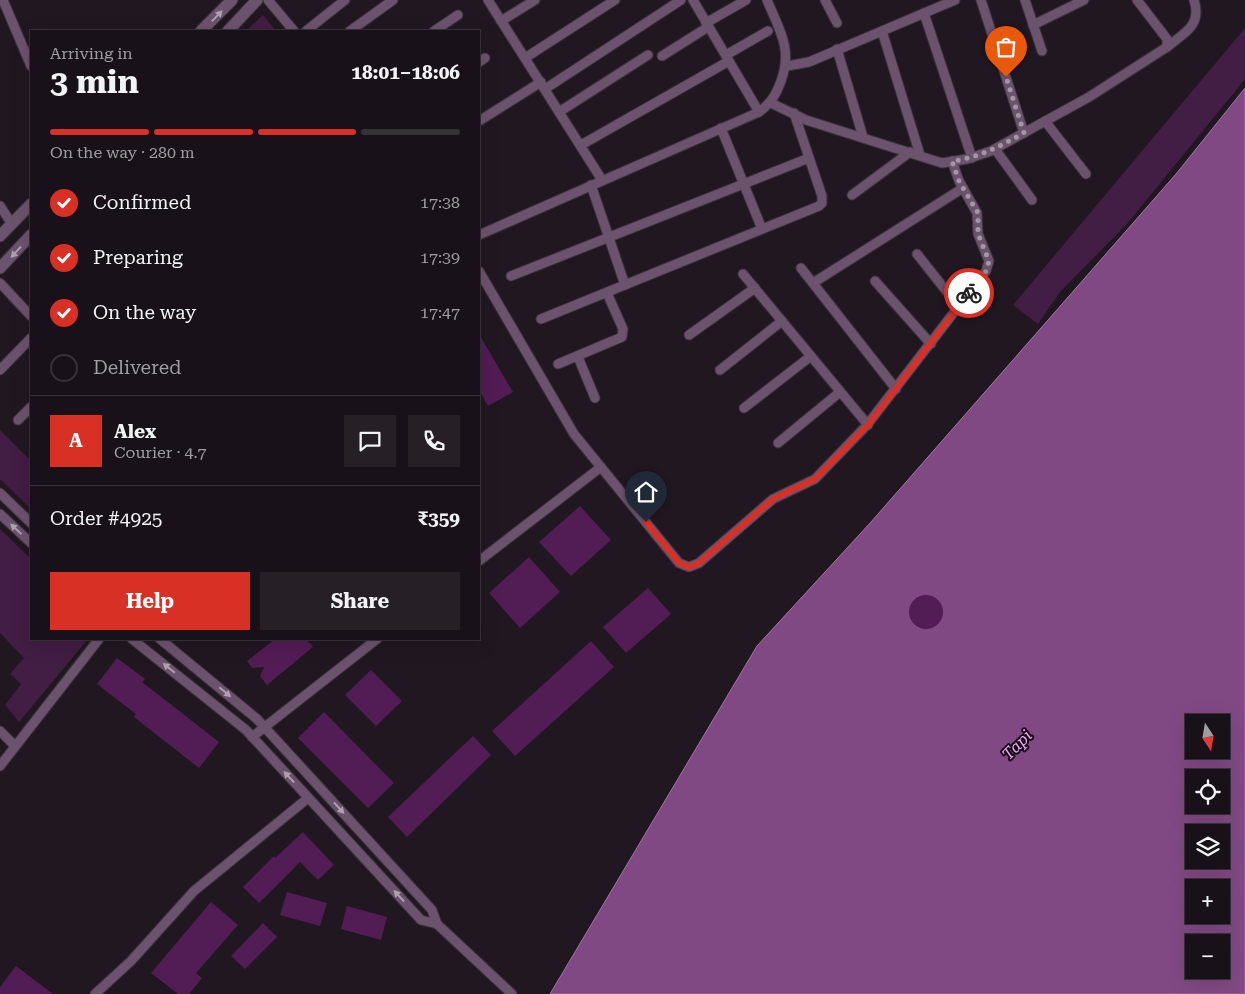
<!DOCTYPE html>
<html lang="en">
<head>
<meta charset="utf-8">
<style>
	:root { --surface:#191119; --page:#261f26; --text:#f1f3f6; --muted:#9f9da2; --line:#373138; --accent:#d93025 }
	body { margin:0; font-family:"Roboto Serif",serif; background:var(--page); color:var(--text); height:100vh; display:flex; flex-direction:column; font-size:19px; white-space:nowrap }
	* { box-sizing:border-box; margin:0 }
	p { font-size:16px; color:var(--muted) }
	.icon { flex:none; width:28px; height:28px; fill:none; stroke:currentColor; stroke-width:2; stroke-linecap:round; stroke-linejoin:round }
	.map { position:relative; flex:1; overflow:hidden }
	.drawer { position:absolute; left:30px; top:30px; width:450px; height:610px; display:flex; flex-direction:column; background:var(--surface); border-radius:0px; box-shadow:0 5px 20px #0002,0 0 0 1px var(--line) }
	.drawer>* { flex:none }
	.needle { width:32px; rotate:168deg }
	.buttons { position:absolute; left:1185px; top:714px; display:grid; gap:10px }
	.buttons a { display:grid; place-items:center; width:45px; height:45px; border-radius:0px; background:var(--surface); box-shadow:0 5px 20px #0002,0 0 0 1px var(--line); font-size:25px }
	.pin { position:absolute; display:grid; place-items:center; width:42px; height:42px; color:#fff; margin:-51px -21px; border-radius:50% 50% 50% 0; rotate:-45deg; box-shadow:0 0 5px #0007 }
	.pin .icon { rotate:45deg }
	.courier { position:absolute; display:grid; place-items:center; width:50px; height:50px; margin:-25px; border:4px solid #d93025; border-radius:50%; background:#fff; color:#222; box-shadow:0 1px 6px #0007 }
	.summary em { font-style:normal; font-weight:700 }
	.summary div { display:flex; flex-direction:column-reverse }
	.summary { display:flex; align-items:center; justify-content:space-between; height:85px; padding:0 20px }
	h1 { font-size:32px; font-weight:700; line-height:38px }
	.bar { display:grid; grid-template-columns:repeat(4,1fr); gap:8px 5px; align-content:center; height:60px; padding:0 20px }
	.bar i { height:6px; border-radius:4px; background:var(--line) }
	.bar .current { background:var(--accent) }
	.bar p { grid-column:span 4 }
	.line { display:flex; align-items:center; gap:12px; padding:0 20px; border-top:1px solid var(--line) }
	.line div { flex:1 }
	.round { display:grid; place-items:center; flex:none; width:52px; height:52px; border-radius:0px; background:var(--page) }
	ol { padding:0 20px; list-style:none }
	li { display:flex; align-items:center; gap:15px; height:55px }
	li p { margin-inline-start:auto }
	li .icon { padding:5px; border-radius:50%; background:var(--accent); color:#fff; stroke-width:4 }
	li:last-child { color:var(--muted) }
	li i { width:28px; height:28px; border:2px solid var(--line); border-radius:50% }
	.action { display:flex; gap:10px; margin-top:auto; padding:10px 20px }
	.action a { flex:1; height:58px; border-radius:0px; background:var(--accent); color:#fff; font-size:20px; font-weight:700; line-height:58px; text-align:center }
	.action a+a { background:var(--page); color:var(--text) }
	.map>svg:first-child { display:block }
	.green { fill:#421d44 }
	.water { fill:#814984; stroke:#9f76a1; fill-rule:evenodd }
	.building { fill:#521c55 }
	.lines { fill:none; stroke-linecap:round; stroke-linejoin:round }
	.minor-casing { stroke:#3d333d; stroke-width:11 }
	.tertiary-casing { stroke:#3d333d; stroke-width:13 }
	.minor { stroke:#6c536d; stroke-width:9 }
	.tertiary { stroke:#6c536d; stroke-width:11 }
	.oneway { fill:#afa0b0 }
	.done { stroke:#a199a1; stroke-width:5; stroke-dasharray:0 9 }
	.route { stroke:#d93025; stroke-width:6 }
	.labels { text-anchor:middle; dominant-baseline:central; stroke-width:4; stroke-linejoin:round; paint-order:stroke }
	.water-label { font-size:16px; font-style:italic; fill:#f6a6fa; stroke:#170e18 }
</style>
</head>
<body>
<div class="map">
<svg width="1245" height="994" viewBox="0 0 1245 994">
	<rect width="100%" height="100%" fill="#211721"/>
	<g class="green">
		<path d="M263 15 276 31H246Z"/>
		<path d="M1245 28V79L1127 224 1060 292 1038 324 1013 305Z"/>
		<path d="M0 430 31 461V509L0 479Z"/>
		<path d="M0 529 31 559V639H88L19 722 5 705 21 684 10 674 24 658 0 633Z"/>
	</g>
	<path class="water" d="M1245 88V994H550L757 646 871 522 1176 174ZM1194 722H1221V750H1194ZM1194 778H1221V805H1194ZM1194 832H1221V860H1194ZM1194 888H1221V915H1194ZM1194 942H1221V970H1194Z"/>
	<g class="building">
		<path d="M479 334 513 392 488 406 479 390Z"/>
		<path d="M580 506 611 540 571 576 539 542Z"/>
		<path d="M529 557 560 592 520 628 489 593Z"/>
		<path d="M648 588 671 614 626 653 603 627Z"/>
		<circle cx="926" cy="612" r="17"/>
		<path d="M275 639H306L313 647 267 685 260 676 264 667 252 668 247 661Z"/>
		<path d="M591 641 614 667 515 756 492 731Z"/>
		<path d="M117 658 145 679 142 682 219 742 199 768 134 717 136 714 97 684Z"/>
		<path d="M371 670 402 701 376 726 345 695Z"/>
		<path d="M324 712 394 783 368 808 298 738Z"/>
		<path d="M473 736 491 755 407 837 388 817Z"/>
		<path d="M303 832 334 865 318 880 300 862 259 903 243 887 274 856 275 858Z"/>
		<path d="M287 892 327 903 320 926 280 915Z"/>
		<path d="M211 902 238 925 196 973 202 978 189 994H178L151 973Z"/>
		<path d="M347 906 387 917 381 940 341 929Z"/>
		<path d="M263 923 277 937 245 969 231 956Z"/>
		<path d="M16 966 53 994H0V987Z"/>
	</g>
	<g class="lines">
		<g class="minor-casing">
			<g id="minor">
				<path d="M3 0 31 66"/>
				<path d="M268 0 294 31"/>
				<path d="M488 0 602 180"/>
				<path d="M693 0 759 112"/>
				<path d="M825 0 837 23"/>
				<path d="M981 0 1024 133"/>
				<path d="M1025 0 1042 51"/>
				<path d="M924 13 972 158"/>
				<path d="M501 21 535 0"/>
				<path d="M706 23 746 0"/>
				<path d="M1033 25 1084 0"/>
				<path d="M306 31 345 0"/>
				<path d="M350 31 393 0"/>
				<path d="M434 31 458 15"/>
				<path d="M882 31 920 155"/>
				<path d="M1167 47C1185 32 1202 26 1194 0"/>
				<path d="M837 49 863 137"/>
				<path d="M726 55 768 31"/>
				<path d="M662 56 708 27"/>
				<path d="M525 58 615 0"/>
				<path d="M479 62 485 58"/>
				<path d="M787 66 809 62 955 0"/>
				<path d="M545 89 681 0"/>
				<path d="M771 103 806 120 942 163 967 159 991 151 1089 97 1167 47V39L1137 0"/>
				<path d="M559 112 648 55"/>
				<path d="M479 121 541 82"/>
				<path d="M1045 121 1086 174"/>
				<path d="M721 128 762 229"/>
				<path d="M581 145 729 61"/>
				<path d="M995 149 1032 200"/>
				<path d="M591 185 625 285"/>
				<path d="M852 195 910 152"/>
				<path d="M0 206 12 224"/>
				<path d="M479 235 759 112C771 103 776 95 781 81 793 49 779 29 767 0"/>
				<path d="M917 254 959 307"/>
				<path d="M801 268 896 389"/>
				<path d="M479 271 574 434 679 563 689 567 699 563 773 499 815 479 867 425 986 271 989 261 978 234 977 213 959 181 952 161"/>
				<path d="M743 274 868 425"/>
				<path d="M511 276 809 158"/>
				<path d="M875 281 931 344"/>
				<path d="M0 283 31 316"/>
				<path d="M813 283 963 188"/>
				<path d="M541 319 819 206 822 203V196L794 113"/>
				<path d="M689 335 755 288"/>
				<path d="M578 357 595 398"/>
				<path d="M558 364 622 337 623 329 607 293"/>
				<path d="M0 370 31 338"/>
				<path d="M720 370 782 321"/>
				<path d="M744 408 811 356"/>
				<path d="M18 420 31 407"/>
				<path d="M778 443 840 392"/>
				<path d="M0 493 31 523"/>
				<path d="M0 514 31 543"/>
				<path d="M479 561 601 467"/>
				<path d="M132 639 246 730 421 920 437 924"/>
				<path d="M160 639 257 719 432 910 437 924 512 994"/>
				<path d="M0 731 15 746"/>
				<path d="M252 737 377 639"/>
				<path d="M0 766 99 639"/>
				<path d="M95 994 131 961 194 891 308 798"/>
			</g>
		</g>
		<g class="tertiary-casing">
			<g id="tertiary">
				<path d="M201 31 232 0"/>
				<path d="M228 31 257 0"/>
				<path d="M0 236 31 204"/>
				<path d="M0 268 31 235"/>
			</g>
		</g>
		<use href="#minor" class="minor"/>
		<use href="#tertiary" class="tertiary"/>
	</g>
	<defs><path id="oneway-solid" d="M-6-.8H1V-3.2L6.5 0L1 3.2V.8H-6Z" transform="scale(1.25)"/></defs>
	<g class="oneway">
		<use href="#oneway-solid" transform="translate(217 16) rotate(-46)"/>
		<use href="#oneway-solid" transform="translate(16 252) rotate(133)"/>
		<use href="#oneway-solid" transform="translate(16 529) rotate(-137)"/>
		<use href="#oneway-solid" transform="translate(169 668) rotate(-141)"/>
		<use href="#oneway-solid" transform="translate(225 692) rotate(40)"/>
		<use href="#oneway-solid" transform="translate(289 777) rotate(-133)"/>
		<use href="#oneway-solid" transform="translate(339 808) rotate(48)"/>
		<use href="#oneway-solid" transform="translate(399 896) rotate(-133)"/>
	</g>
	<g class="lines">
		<path class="done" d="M969 293 986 271 989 261 978 234V213L959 181 952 161C979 158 1000 146 1024 133L1006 77"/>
		<path class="route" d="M646 522 679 563 689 567 699 563 773 499 815 479 868 425 969 293"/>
	</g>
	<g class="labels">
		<g class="water-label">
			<text transform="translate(1017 745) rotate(-45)">Tapi</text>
		</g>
	</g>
</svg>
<div class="buttons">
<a><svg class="needle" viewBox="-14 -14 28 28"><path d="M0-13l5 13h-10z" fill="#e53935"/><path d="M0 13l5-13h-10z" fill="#9f9da2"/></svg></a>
<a><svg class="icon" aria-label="locate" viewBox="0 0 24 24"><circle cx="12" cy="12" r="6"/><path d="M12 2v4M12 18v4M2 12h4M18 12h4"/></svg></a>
<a><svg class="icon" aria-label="layers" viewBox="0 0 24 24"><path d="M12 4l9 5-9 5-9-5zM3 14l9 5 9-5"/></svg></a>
<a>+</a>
<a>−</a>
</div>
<div class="pin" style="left:1006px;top:77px;background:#ea580c"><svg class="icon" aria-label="bag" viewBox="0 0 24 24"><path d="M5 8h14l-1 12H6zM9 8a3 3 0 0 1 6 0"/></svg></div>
<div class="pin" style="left:646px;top:522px;background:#1f2937"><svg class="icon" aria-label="home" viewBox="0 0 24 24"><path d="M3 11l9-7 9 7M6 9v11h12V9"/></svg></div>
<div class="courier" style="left:969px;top:293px"><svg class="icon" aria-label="bike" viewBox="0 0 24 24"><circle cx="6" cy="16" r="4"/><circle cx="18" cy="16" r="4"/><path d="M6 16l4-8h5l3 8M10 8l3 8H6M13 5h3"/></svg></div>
<section class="drawer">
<div class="summary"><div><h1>3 min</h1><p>Arriving in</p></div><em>18:01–18:06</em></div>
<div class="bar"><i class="current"></i><i class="current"></i><i class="current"></i><i></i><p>On the way · 280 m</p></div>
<ol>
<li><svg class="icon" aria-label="check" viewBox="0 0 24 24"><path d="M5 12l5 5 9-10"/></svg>Confirmed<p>17:38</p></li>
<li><svg class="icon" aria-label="check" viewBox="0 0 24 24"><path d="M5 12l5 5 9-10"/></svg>Preparing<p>17:39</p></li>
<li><svg class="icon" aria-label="check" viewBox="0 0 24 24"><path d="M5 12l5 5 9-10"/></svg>On the way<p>17:47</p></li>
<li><i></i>Delivered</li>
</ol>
<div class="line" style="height:90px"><b class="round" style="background:var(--accent);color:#fff">A</b><div><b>Alex</b><p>Courier · 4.7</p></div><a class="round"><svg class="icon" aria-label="chat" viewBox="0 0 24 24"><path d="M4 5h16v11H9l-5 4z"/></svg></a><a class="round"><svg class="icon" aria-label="phone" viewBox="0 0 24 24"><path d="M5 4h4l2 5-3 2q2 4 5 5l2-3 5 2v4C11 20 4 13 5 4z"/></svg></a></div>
<div class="line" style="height:65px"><div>Order #4925</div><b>₹359</b></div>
<div class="action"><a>Help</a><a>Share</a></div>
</section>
</div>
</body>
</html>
